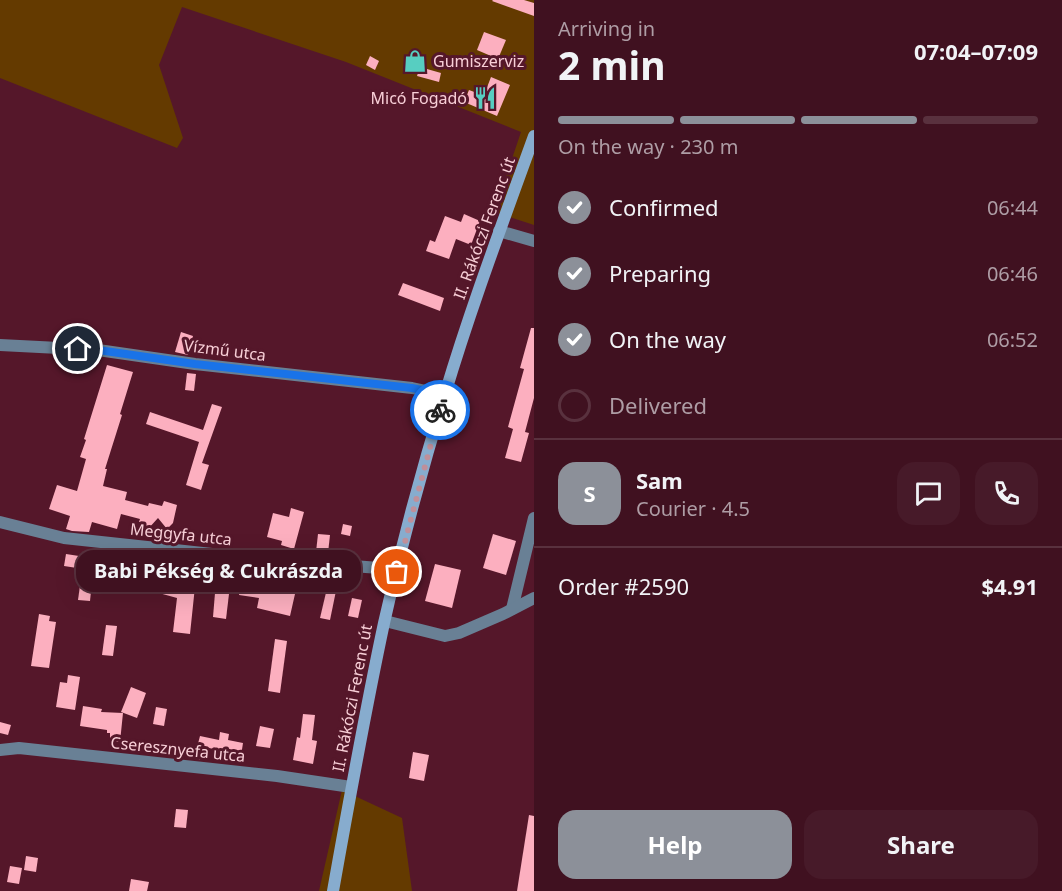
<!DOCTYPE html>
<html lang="en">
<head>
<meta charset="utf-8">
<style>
	:root { --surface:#401120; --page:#471a29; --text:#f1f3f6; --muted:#ae9da5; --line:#59313e; --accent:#8c9099 }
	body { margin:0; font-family:"Noto Sans",sans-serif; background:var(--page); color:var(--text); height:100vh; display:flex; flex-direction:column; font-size:22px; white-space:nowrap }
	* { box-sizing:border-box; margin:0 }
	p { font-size:20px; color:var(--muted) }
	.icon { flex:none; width:33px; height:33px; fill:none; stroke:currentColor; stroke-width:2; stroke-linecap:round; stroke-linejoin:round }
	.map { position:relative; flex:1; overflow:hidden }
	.side { display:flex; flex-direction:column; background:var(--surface); width:528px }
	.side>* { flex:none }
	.pin { position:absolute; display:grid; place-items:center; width:51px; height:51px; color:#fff; margin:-26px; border:3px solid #fff; border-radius:50%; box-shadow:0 2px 6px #0007 }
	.courier { position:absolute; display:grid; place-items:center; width:60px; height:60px; margin:-30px; border:4px solid #1a73e8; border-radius:50%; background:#fff; color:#222; box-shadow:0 2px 8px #0007 }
	.bubble { position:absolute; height:42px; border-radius:18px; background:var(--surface); box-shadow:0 6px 24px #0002,0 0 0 2px var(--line); font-size:20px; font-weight:700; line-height:42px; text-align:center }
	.overview em { font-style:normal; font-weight:700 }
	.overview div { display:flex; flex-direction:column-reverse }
	.overview { display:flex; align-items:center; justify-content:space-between; height:102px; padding:0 24px }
	h1 { font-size:39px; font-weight:700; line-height:45px }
	.bar { display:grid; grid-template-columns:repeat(4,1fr); gap:9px 6px; align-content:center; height:72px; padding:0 24px }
	.bar i { height:8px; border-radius:4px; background:var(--line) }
	.bar .selected { background:var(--accent) }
	.bar p { grid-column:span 4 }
	.line { display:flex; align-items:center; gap:15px; padding:0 24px; border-top:2px solid var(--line) }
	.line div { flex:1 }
	.round { display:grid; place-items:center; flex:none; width:63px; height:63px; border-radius:18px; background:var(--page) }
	ol { padding:0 24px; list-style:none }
	li { display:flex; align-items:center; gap:18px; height:66px }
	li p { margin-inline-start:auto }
	li .icon { padding:6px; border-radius:50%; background:var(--accent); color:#fff; stroke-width:4 }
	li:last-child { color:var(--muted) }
	li i { width:33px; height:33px; border:3px solid var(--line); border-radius:50% }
	.action { display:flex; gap:12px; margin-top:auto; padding:12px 24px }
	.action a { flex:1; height:69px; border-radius:18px; background:var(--accent); color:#fff; font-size:24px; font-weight:700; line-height:69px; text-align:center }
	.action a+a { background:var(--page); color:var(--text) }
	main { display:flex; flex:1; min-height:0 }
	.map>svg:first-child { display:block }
	.green { fill:#643a00 }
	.building { fill:#fcafbf }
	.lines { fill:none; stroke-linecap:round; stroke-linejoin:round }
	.street { stroke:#698095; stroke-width:12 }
	.secondary { stroke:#87acce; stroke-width:12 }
	.done { stroke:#bf8f9a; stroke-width:6; stroke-dasharray:0 10.8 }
	.route { stroke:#1a73e8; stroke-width:8 }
	.labels { text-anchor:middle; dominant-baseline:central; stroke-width:6; stroke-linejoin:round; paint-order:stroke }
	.poi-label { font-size:16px; fill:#f8cfd7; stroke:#55172a; text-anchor:start }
	.street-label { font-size:16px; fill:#f8cfd7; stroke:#55172a }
</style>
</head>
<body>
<main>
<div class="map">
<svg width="534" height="891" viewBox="0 0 534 891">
	<rect width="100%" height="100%" fill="#55172a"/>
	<g class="green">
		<path d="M0 0H534V225L494 212 521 132 346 62 182 7 159 65 183 138 177 148 0 78Z"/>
		<path d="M342 790 402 818 412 891H319Z"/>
	</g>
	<g class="building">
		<path d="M493 0H524L534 3V16L492 1Z"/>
		<path d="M484 32 506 40 498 59 477 50Z"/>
		<path d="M370 56 379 61 375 70 366 65Z"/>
		<path d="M420 67 441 73 439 82 417 76Z"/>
		<path d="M491 77 510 85 497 116 464 102 469 90 477 93 480 87 486 90Z"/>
		<path d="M464 214 480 221 471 245 456 239 449 259 426 251 430 240 435 242 445 216 461 222Z"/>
		<path d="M403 283 444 298 440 311 398 295Z"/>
		<path d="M531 328H534V398L525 432 529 433 521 462 505 458 513 429 508 427 524 369 520 368Z"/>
		<path d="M181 332 193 336 188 355 175 352Z"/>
		<path d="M107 365 133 372 120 414 122 415 105 469H107L103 486 127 492 125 500 148 506 149 503 162 506 164 501 177 505 173 523 167 529 158 518 148 529 142 522H139L140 519 121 514 117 529 92 522 89 532 72 531 66 529 70 516 49 509 57 485 77 491 86 459 80 457 86 440 84 439Z"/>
		<path d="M187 373 196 374 194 391 185 390Z"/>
		<path d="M212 404 222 407 202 463 209 465 201 490 186 485 199 442 146 424 150 412 203 430Z"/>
		<path d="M291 508 304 512 294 549 281 545 282 541 267 537 273 513 289 517Z"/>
		<path d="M343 524 352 526 350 536 341 534Z"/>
		<path d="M318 534 330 535 328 553 316 552Z"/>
		<path d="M493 534 516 541 506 575 483 568Z"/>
		<path d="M66 554 79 556 77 568 64 566Z"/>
		<path d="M435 564 461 570 452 608 425 601Z"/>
		<path d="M82 571 93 572 90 601 78 600Z"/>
		<path d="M242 571 253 573 252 584 295 594 290 616 257 608 259 598 239 595Z"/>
		<path d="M152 575 178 582 179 575 196 577 190 634 173 632 177 598 148 590Z"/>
		<path d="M328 584 337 586 330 620 320 618Z"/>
		<path d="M215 593 229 594 226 619 213 617Z"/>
		<path d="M352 598 362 600 358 618 348 616Z"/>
		<path d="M39 614 50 616 49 621 56 622 49 668 31 666Z"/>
		<path d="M106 625 117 626 113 656 102 655Z"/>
		<path d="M275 639 287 641 280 693 268 691Z"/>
		<path d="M68 675 80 677 75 710 56 707 60 682 67 683Z"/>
		<path d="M131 687 146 693 137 718 121 712Z"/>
		<path d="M83 706 102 709 101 712 123 713 120 742 110 741V733H107V730L80 726Z"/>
		<path d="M156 707 167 709 164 726 153 724Z"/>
		<path d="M303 714 315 715 312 740 317 741 313 764 293 760 297 737 300 738Z"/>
		<path d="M0 722 11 725 8 735 0 733Z"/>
		<path d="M260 726 274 729 270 748 256 746Z"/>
		<path d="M220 732 229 734 228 740 243 743 241 756 229 754V752L209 748 206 760 194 759 200 736 219 740Z"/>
		<path d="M413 752 429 755 424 781 409 778Z"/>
		<path d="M176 809 188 810 186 828 174 827Z"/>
		<path d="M529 815 534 816V891H517Z"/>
		<path d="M26 856 38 858 36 872 24 870Z"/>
		<path d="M10 866 22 868 19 884 7 882Z"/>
		<path d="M131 879 149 882 147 891H129Z"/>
	</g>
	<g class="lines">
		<g class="street">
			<path d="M499 231 534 241"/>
			<path d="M0 345 98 350 195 364 412 388 445 395"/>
			<path d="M0 522 64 538 249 558 379 568 397 572"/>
			<path d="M512 609 534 518"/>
			<path d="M385 621 445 636 459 633 503 614 534 598"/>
			<path d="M0 750 19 748 277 776 351 787"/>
		</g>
		<path class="secondary" d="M333 891C349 801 365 712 384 623 401 547 422 469 445 394 471 307 503 222 534 136"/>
	</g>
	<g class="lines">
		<path class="done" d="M397 572 440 410"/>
		<path class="route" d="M78 349 98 350 195 364 412 388 445 395 440 410"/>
	</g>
	<defs>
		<g id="shop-bare" transform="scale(1.8)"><path d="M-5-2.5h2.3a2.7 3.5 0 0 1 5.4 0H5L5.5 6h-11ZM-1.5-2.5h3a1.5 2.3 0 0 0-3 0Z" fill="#57cec1" stroke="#55172a" stroke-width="2.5" paint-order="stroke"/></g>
		<g id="restaurant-bare" transform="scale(1.8)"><path d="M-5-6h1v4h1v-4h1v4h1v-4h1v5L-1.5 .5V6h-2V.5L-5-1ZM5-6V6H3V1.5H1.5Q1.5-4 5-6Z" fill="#57cec1" stroke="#55172a" stroke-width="2.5" paint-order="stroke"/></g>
	</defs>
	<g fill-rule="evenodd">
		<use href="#shop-bare" x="415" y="61"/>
		<use href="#restaurant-bare" x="485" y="98"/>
	</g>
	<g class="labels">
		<g class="poi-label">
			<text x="433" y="61">Gumiszerviz</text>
			<text x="467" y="98" text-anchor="end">Micó Fogadó</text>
		</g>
		<g class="street-label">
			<text transform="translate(484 228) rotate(-70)">II. Rákóczi Ferenc út</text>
			<text transform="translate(225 350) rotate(7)">Vízmű utca</text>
			<text transform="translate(181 534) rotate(6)">Meggyfa utca</text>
			<text transform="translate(352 698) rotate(-79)">II. Rákóczi Ferenc út</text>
			<text transform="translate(178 749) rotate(6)">Cseresznyefa utca</text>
		</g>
	</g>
</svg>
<div class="pin" style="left:397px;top:572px;background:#ea580c"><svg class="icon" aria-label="bag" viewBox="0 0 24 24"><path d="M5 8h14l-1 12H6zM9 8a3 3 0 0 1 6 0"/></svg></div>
<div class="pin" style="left:78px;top:349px;background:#1f2937"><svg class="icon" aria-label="home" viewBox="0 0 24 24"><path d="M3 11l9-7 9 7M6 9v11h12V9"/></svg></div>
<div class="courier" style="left:440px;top:410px"><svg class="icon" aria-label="bike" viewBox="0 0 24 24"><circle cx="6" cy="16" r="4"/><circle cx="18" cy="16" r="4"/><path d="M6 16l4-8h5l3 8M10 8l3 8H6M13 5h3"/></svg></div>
<div class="bubble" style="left:76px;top:550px;width:285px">Babi Pékség &amp; Cukrászda</div>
</div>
<section class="side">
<div class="overview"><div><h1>2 min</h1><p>Arriving in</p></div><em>07:04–07:09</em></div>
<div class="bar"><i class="selected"></i><i class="selected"></i><i class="selected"></i><i></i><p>On the way · 230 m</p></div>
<ol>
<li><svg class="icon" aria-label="check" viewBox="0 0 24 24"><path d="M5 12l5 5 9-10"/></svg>Confirmed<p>06:44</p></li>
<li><svg class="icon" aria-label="check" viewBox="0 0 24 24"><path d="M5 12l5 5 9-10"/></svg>Preparing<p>06:46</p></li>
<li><svg class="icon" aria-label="check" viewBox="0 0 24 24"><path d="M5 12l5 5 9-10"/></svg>On the way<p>06:52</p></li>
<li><i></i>Delivered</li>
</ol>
<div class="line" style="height:108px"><b class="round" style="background:var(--accent);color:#fff">S</b><div><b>Sam</b><p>Courier · 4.5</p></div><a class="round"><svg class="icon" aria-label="chat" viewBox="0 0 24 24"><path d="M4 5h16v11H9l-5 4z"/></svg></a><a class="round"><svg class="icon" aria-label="phone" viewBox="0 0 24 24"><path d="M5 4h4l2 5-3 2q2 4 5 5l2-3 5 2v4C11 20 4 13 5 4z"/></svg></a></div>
<div class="line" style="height:78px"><div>Order #2590</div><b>$4.91</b></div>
<div class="action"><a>Help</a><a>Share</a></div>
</section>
</main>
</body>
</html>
